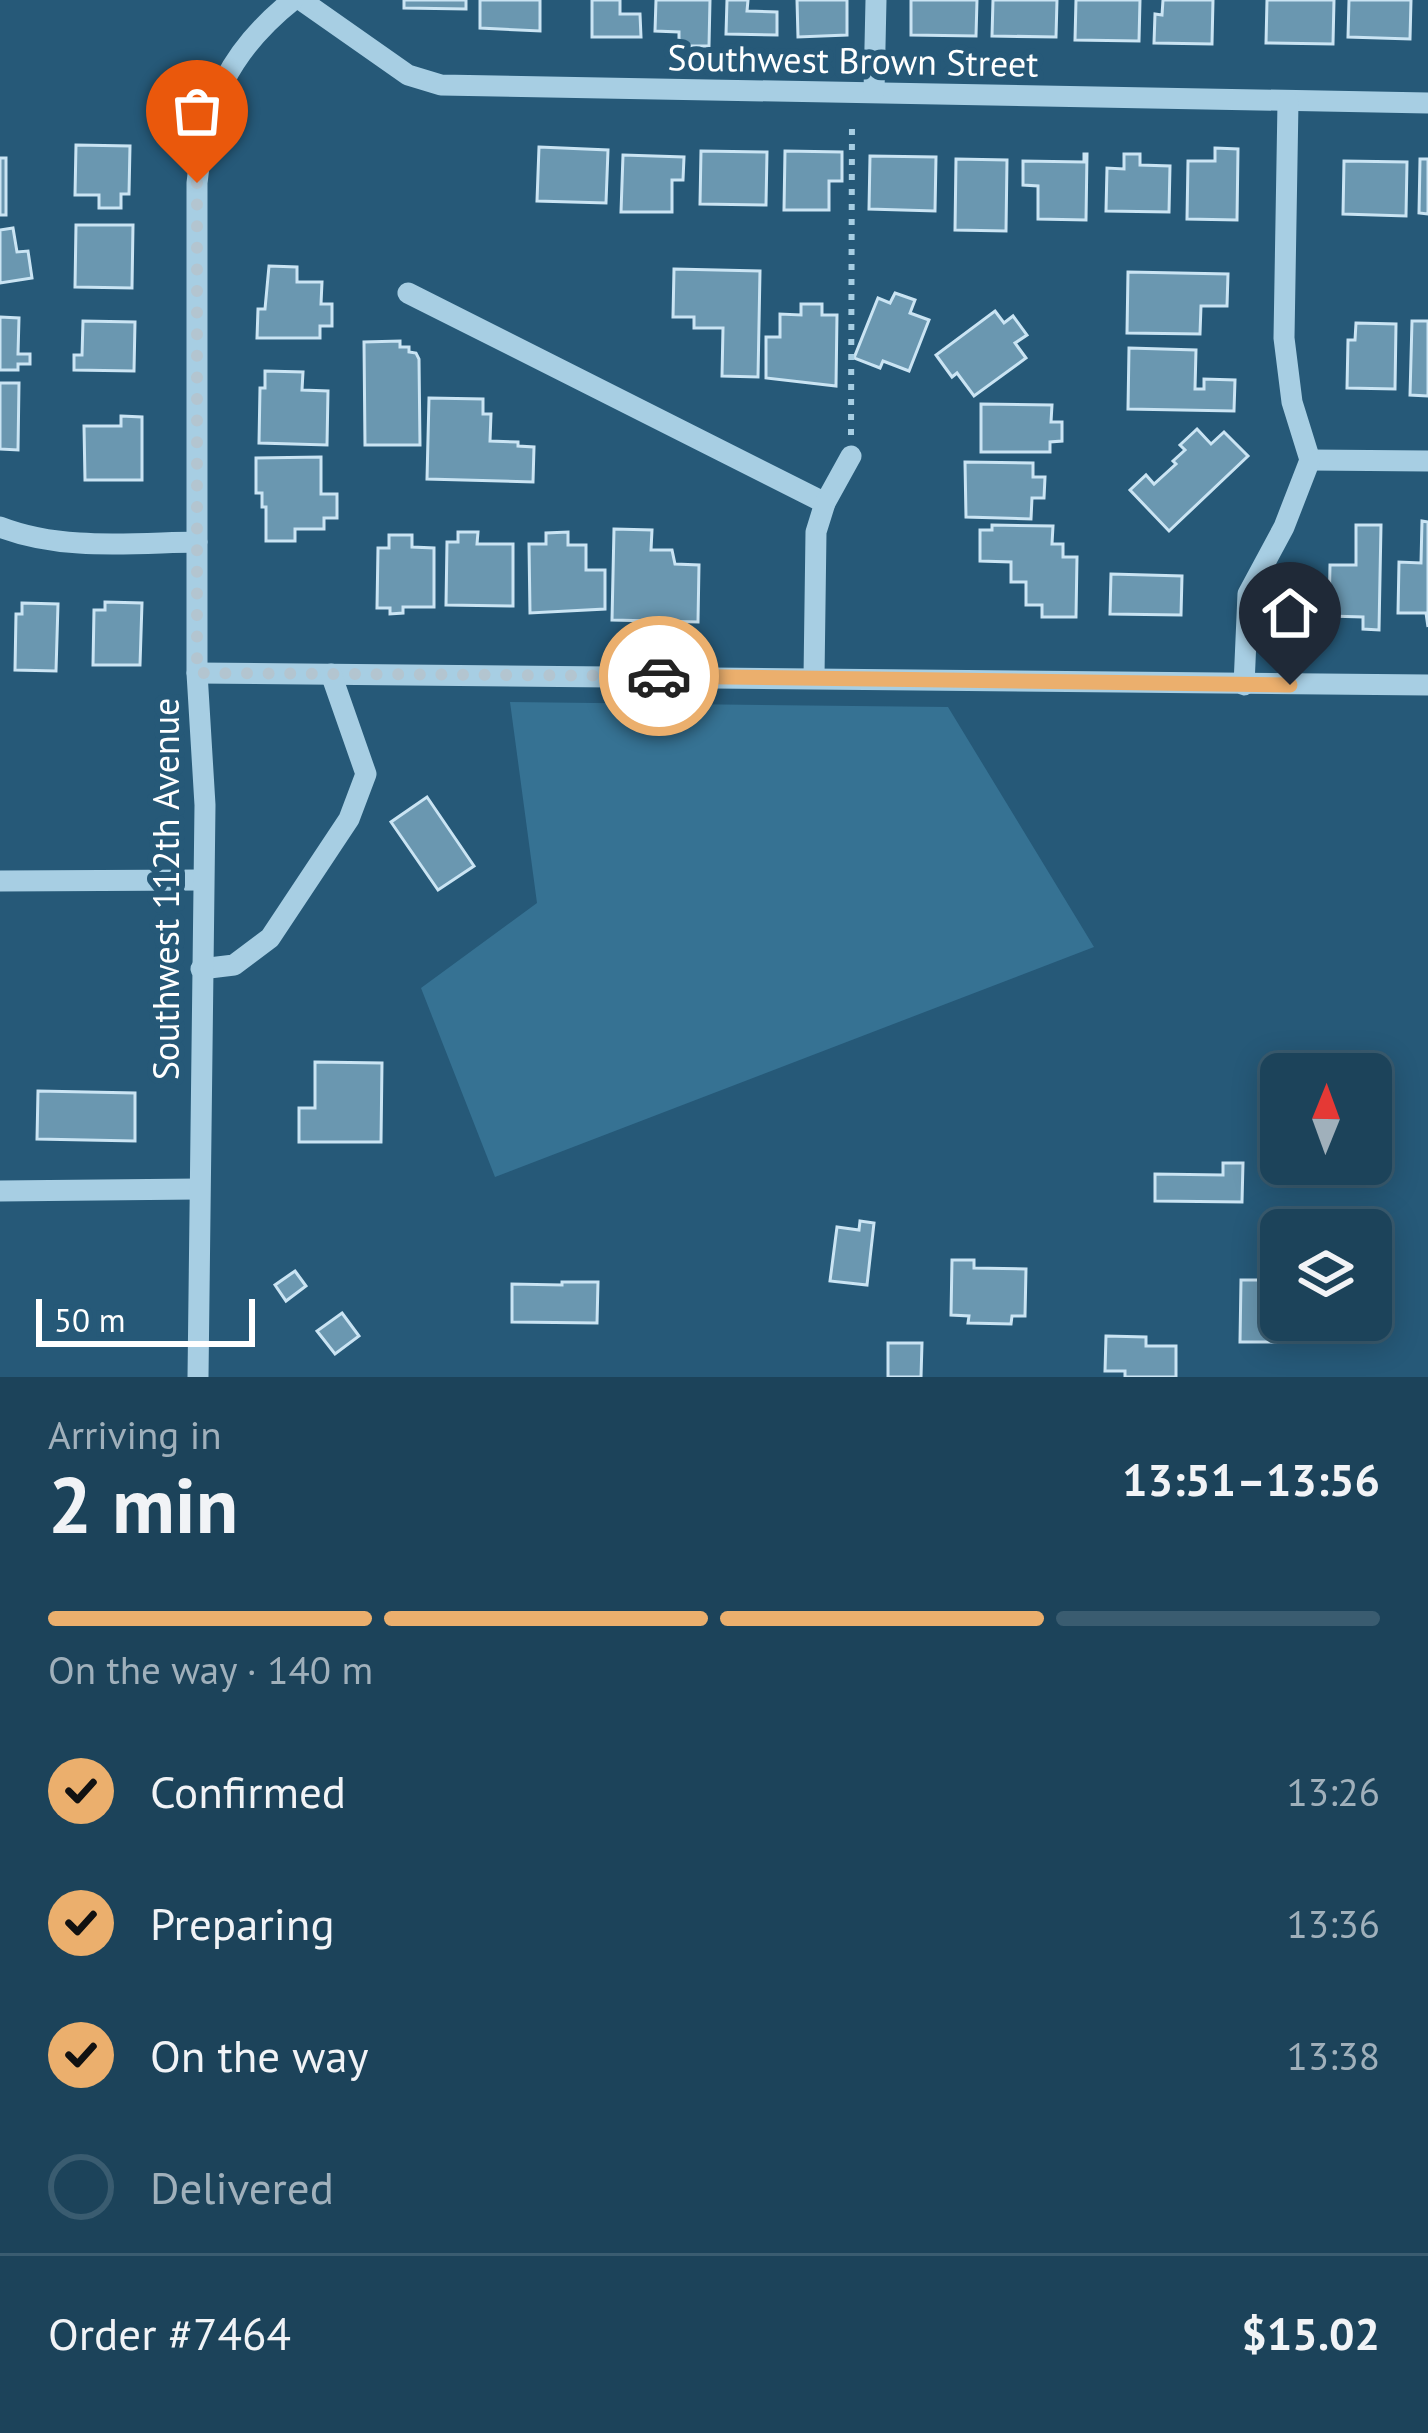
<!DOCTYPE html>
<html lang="en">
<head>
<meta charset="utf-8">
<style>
	:root { --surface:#1c435a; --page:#294e63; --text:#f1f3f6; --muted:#a0b0bb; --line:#3a5c70; --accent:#ebaf6d }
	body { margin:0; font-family:"PT Sans",sans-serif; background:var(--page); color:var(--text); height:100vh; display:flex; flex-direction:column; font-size:45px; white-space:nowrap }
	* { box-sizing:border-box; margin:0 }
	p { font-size:39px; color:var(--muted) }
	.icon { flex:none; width:66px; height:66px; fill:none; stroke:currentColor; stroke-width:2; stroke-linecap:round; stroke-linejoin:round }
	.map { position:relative; height:1377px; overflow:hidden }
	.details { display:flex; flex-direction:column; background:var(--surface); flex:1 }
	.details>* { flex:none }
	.needle { width:78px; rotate:1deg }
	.buttons { position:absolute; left:1260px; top:1053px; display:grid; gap:24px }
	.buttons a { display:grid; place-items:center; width:132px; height:132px; border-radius:18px; background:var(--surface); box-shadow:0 6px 30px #0003,0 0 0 3px var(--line); font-size:60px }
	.scale { position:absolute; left:36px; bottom:30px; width:219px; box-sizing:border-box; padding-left:12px; border:6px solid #fff; border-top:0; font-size:33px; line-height:42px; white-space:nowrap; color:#fff; -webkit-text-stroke:9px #265978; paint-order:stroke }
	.pin { position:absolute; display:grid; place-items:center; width:102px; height:102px; color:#fff; margin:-123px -51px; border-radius:50% 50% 50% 0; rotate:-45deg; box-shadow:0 0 12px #0007 }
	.pin .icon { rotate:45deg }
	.courier { position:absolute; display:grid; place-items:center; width:120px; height:120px; margin:-60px; border:9px solid #ebaf6d; border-radius:50%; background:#fff; color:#222; box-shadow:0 3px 15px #0007 }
	.head em { font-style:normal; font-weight:600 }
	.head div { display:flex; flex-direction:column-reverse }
	.head { display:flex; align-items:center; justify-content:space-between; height:204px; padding:0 48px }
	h1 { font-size:78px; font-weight:600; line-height:90px }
	.bar { display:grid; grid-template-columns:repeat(4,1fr); gap:18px 12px; align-content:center; height:144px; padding:0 48px }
	.bar i { height:15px; border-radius:9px; background:var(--line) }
	.bar .active { background:var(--accent) }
	.bar p { grid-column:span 4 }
	.line { display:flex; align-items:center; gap:30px; padding:0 48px; border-top:3px solid var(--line) }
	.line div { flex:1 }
	ol { padding:0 48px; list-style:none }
	li { display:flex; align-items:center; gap:36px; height:132px }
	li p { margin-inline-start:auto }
	li .icon { padding:12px; border-radius:50%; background:var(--accent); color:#111; stroke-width:4 }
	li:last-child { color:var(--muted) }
	li i { width:66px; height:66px; border:6px solid var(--line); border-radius:50% }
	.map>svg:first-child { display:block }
	.green { fill:#367293 }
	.building { fill:#6a97b0; stroke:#cae4f3; stroke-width:3 }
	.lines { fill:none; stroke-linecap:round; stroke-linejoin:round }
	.path { stroke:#a7cee3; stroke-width:6; stroke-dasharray:6 9; stroke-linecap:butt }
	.minor { stroke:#a7cee3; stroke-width:21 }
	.done { stroke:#b3c5d0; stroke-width:12; stroke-dasharray:0 21.6 }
	.route { stroke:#ebaf6d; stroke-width:15 }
	.labels { text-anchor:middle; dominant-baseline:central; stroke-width:12; stroke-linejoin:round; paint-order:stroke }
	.street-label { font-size:36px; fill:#fff; stroke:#265978 }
</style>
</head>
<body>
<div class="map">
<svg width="1428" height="1377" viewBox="0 0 1428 1377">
	<rect width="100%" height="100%" fill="#265978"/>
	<path class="green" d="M510 702 948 707 1094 947 495 1177 421 988 537 903Z"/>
	<g class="building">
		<path d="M404 0H466V9L404 8Z"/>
		<path d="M480 0H540V31L480 28Z"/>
		<path d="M592 0H620V14H640L641 37H592Z"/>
		<path d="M656 0H710L709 46H679V32L655 31Z"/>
		<path d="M727 0H748L747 11 777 12V35L726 34Z"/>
		<path d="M797 0H847V35L798 37Z"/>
		<path d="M911 0H977L976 36 911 35Z"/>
		<path d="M993 0H1057L1056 37 992 36Z"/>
		<path d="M1076 0H1140L1139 41 1075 40Z"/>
		<path d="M1163 0H1213L1212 44 1154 43 1155 14 1162 15Z"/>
		<path d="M1267 0H1334L1333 44 1266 43Z"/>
		<path d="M1349 0H1411L1410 39 1348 37Z"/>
		<path d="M76 145 130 146 129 194H121V208H99V195H75Z"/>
		<path d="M539 147 608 150 606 203 537 201Z"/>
		<path d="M1215 148 1238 149 1237 220 1187 219 1188 161H1215Z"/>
		<path d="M701 151 767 152 766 205 700 204Z"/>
		<path d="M785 151 842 152V181H829V210H784Z"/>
		<path d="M1084 154H1087L1086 220 1038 219V186L1023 185V161L1084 162Z"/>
		<path d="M1124 154H1140V165L1170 166 1169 212 1106 211 1107 168 1124 169Z"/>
		<path d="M623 155 684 157 683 180H672V212H621Z"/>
		<path d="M870 156 936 157 935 211 869 209Z"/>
		<rect x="0" y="158" width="6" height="57"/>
		<path d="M956 159 1007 160 1006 231 955 230Z"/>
		<path d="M1420 159H1428V214L1419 213Z"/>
		<path d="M1344 161 1407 162 1406 216 1343 214Z"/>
		<path d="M76 225H133L132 288 75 287Z"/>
		<path d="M13 228 17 252 28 251 32 278 0 283V230Z"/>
		<path d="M269 266 297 267V282H322L321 304H332V326H320V338H257L258 309H265Z"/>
		<path d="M674 269 760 271 758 377 722 376 723 328H694V317H673Z"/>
		<path d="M1128 272 1228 274 1227 306H1201L1200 334 1127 333Z"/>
		<path d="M895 293 915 300 910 313 929 320 909 371 883 361 880 368 854 358 878 298 890 303Z"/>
		<path d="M801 304H822V315H837L836 386 766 378V337H780V314L801 315Z"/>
		<path d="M995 311 1004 323 1013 316 1027 335 1015 343 1026 358 974 396 957 373 952 377 936 355Z"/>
		<path d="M0 317 19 318 18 354H30V364H18V370H0Z"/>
		<path d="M83 321 135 322 134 371 74 370V355H82Z"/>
		<path d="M1412 321H1428V396L1410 395Z"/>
		<path d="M1356 323 1396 324 1395 389 1347 388 1348 340H1355Z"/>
		<path d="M400 341V347H409V352L416 353 419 359 420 445H365L364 342Z"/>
		<path d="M1129 348 1196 350 1195 389H1204V379L1235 380 1234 411 1128 409Z"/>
		<path d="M265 371 303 372 302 390 328 391 327 445 259 443 260 388H265Z"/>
		<path d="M0 383H19L18 450 0 449Z"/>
		<path d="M429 398 483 399V414H491L490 441 518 442V446L534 447 533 482 427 479Z"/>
		<path d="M981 404 1052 405 1051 422H1062V441L1050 442V452H981Z"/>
		<path d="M121 416 142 417V480H85L84 426H121Z"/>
		<path d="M1197 429 1211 444 1224 432 1248 456 1169 531 1130 490 1146 475 1154 484 1176 464 1173 461 1185 450 1180 445Z"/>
		<path d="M321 457V494H337V518H324V529H295V541H266V507H262V493H256V458Z"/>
		<path d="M965 462 1033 463V477H1045L1044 498H1032L1031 519 966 517Z"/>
		<path d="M1422 521 1428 522V627L1426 613H1398L1399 562 1421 563Z"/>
		<path d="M992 525 1053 526 1052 544H1063V557H1077L1076 617H1042V605H1026V582H1011V562L980 561V530H992Z"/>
		<path d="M1356 525H1381L1379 630 1363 629V617L1329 616 1330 565H1356Z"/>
		<path d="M614 529 652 530 651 550H672L675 564 699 565 698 622 612 620Z"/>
		<path d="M458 532H478L477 544H513V606L446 605 447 542H458Z"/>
		<path d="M568 532V545H586V570H605V609L530 613 529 544H546V533Z"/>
		<path d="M389 535H412V547L434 548V607H403V613L390 614V608H377L378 548H389Z"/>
		<path d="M1111 574 1182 576 1181 615 1110 614Z"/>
		<path d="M105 602 142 603 140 665H93L94 610H105Z"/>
		<path d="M22 603 58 604 56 671 15 670 16 614H22Z"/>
		<path d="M427 797 474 866 438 890 391 822Z"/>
		<path d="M315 1062 382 1063 381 1142H299V1108H315Z"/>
		<path d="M38 1091 135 1093V1141L37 1139Z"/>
		<path d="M1223 1163H1243L1242 1202 1155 1201V1174L1223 1175Z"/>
		<path d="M860 1221 874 1223 867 1285 830 1281 837 1227 859 1230Z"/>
		<path d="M952 1260H974V1268L1026 1269 1025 1316H1012L1011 1324 968 1323 969 1316 951 1315Z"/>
		<path d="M295 1271 306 1286 286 1301 275 1285Z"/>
		<path d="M1241 1280H1281L1280 1342H1240Z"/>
		<path d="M562 1282H598L597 1323 512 1322V1284L562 1285Z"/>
		<path d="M342 1313 359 1336 335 1354 317 1331Z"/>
		<path d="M1106 1336 1146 1337V1346H1176V1377H1125V1371H1105Z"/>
		<path d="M888 1343H922L921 1377H888Z"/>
	</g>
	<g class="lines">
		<path class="path" d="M851 435 852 120"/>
		<g class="minor">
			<path d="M301 0 408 75 441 85 1428 103"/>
			<path d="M874 92 876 0"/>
			<path d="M408 293 825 503"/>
			<path d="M1310 460 1428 461"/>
			<path d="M0 527C62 551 131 543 197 542"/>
			<path d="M197 673 1428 685"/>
			<path d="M814 677 816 532 825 503 851 456"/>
			<path d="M1244 685 1248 594 1284 527 1310 460 1292 402 1284 338 1288 102"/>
			<path d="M0 881 202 880"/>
			<path d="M201 969 234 965 270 938 349 819 366 774 331 674"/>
			<path d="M0 1191 198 1189"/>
			<path d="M198 1377 205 805 197 673V183C205 104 230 50 293 0"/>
		</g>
	</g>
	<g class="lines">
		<path class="done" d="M197 183V673L659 676"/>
		<path class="route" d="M659 676 1290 685"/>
	</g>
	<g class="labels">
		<g class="street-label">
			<text transform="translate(853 60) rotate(1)">Southwest Brown Street</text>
			<text transform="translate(165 889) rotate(-90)">Southwest 112th Avenue</text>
		</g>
	</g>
</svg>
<div class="buttons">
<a><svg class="needle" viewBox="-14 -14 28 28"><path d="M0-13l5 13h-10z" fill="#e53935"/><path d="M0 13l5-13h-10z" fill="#a0b0bb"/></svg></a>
<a><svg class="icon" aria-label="layers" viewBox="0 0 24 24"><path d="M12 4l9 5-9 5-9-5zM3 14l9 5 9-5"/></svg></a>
</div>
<div class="scale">50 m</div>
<div class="pin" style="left:197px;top:183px;background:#ea580c"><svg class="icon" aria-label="bag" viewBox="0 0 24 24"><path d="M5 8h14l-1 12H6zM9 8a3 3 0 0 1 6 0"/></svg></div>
<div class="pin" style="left:1290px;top:685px;background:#1f2937"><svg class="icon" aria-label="home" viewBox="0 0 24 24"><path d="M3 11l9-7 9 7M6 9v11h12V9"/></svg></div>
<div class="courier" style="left:659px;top:676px"><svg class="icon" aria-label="car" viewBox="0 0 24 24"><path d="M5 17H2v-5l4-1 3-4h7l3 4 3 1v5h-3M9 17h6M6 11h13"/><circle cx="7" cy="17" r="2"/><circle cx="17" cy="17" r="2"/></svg></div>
</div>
<section class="details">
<div class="head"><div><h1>2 min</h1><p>Arriving in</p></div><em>13:51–13:56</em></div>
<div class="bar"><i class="active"></i><i class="active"></i><i class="active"></i><i></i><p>On the way · 140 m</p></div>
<ol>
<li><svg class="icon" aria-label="check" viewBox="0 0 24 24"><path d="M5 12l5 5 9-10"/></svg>Confirmed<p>13:26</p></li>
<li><svg class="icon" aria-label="check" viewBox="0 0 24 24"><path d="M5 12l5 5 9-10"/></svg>Preparing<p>13:36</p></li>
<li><svg class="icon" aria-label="check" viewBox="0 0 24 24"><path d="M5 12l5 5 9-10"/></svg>On the way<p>13:38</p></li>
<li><i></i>Delivered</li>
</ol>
<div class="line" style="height:156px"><div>Order #7464</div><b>$15.02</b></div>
</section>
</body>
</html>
